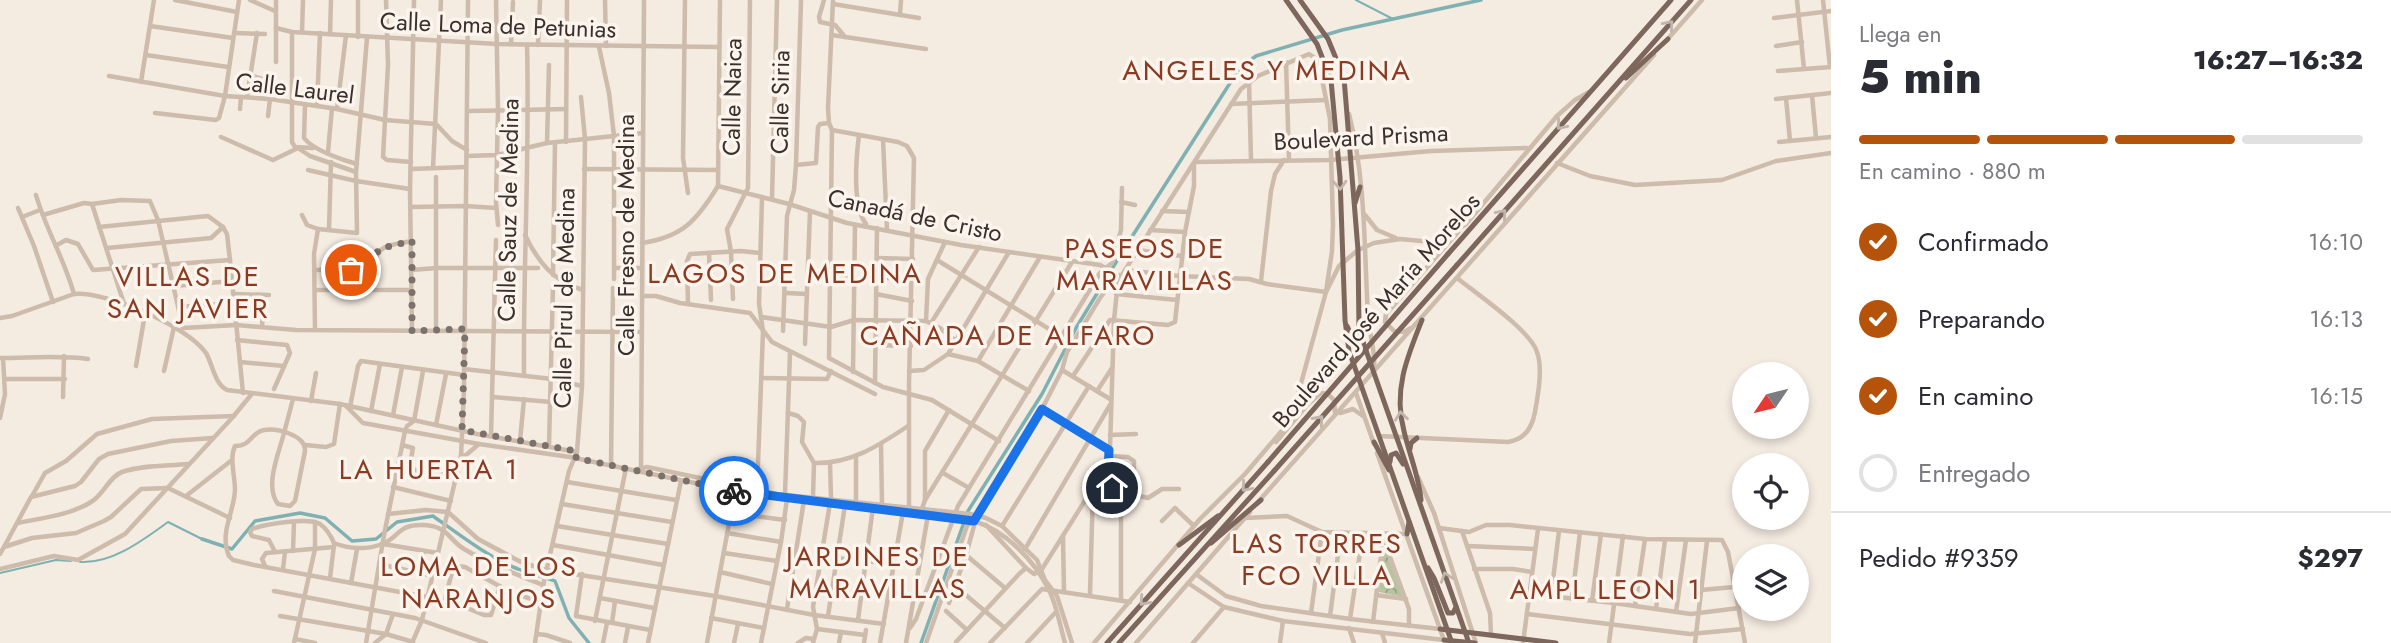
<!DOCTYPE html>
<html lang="es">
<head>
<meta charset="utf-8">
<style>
	:root { --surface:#fff; --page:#f7f7f7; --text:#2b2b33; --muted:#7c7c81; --line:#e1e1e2; --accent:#b45309 }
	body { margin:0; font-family:Jost,sans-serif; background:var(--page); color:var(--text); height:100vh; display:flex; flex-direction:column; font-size:26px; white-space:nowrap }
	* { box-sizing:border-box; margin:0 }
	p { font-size:23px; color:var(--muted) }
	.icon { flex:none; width:38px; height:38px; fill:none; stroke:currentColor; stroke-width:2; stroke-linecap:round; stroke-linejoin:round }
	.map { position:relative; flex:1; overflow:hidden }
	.panel { display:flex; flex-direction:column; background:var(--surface); width:560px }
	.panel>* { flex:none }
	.needle { width:46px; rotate:235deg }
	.fabs { position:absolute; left:1732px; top:362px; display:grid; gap:14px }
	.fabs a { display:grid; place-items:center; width:77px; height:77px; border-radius:50%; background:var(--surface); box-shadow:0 4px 10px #0003; font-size:35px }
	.pin { position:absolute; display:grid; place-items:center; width:60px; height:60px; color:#fff; margin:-30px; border:4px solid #fff; border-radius:50%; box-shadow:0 2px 7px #0007 }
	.courier { position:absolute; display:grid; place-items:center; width:70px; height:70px; margin:-35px; border:5px solid #1a73e8; border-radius:50%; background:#fff; color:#222; box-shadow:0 2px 9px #0007 }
	.summary em { font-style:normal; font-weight:800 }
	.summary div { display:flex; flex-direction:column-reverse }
	.summary { display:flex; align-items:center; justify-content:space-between; height:119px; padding:0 28px }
	h1 { font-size:46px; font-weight:800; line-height:52px }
	.bar { display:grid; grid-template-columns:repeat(4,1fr); gap:10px 7px; align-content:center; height:84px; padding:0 28px }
	.bar i { height:9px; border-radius:5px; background:var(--line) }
	.bar .on { background:var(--accent) }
	.bar p { grid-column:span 4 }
	.line { display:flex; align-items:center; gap:18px; padding:0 28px; border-top:2px solid var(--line) }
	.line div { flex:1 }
	ol { padding:0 28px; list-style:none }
	li { display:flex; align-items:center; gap:21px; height:77px }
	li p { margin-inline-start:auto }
	li .icon { padding:7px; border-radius:50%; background:var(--accent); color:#fff; stroke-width:4 }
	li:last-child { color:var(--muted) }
	li i { width:38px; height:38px; border:4px solid var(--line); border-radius:50% }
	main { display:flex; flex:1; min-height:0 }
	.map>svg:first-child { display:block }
	.park { fill:url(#park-crowns) }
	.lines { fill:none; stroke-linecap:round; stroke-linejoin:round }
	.stream { stroke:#7fb0b2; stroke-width:2 }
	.canal { stroke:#7fb0b2; stroke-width:3.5 }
	.minor { stroke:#cdbbac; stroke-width:4.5 }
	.major { stroke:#7d675c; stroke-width:5 }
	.major-bridge { stroke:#7d675c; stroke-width:5 }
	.oneway { stroke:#c2b5ac }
	.done { stroke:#7c716b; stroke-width:7; stroke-dasharray:0 12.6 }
	.route { stroke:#1a73e8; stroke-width:9 }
	.labels { text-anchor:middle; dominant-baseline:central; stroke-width:7; stroke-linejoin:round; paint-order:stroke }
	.street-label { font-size:24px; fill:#3b302b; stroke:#fbf5ee }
	.quarter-label { font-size:28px; letter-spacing:2px; fill:#8c3b22; stroke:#fbf5ee }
</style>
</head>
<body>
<main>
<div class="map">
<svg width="1831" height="643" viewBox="0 0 1831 643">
	<defs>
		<pattern id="park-crowns" width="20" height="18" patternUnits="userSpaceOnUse" patternTransform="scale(1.75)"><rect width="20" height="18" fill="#b8c4a0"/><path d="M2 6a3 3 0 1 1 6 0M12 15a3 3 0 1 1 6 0" fill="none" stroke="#97a083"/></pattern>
	</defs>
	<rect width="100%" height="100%" fill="#f4ebe1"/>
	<path class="park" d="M1383 548 1385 549 1403 597 1379 592Z"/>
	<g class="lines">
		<g class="stream">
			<path d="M1356 0 1393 19"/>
			<path d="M80 562C112 564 143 540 168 522L202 539"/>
			<path d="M0 573 56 560 71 561"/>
		</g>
		<g class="canal">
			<path d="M202 539 232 549 255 521 300 513 325 518 352 541 376 539 397 522 433 516C457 533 491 559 518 569 530 574 543 576 555 581L569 618 589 643"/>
			<path d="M921 643 968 511 1042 394 1076 328 1126 246 1239 69 1256 56 1342 30 1481 0"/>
		</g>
		<g class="minor">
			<path d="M175 0 237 12"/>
			<path d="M250 0 275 11"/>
			<path d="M386 0 388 65 383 157 387 160 411 162"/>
			<path d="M496 0 498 110 496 202 498 225"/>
			<path d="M605 0 606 46"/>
			<path d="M685 0 683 158 688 193"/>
			<path d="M824 0 819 17 820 22 835 25 845 37"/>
			<path d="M833 0 828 108 829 123 832 130 829 358 883 387 932 400 999 441"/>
			<path d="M1797 0 1804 69"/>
			<path d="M1823 0 1830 67"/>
			<path d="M833 4 919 18"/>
			<path d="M900 15 901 0"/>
			<path d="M1774 18 1831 11"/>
			<path d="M150 26 233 38"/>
			<path d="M276 28 292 32 497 44 719 47"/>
			<path d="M292 32V142L295 147 313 148"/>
			<path d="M302 32 303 0"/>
			<path d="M234 33 265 34"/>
			<path d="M330 34 331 0"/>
			<path d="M832 35 926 49"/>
			<path d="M358 37V0"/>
			<path d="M1666 41 1702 0"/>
			<path d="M511 44 513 2"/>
			<path d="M538 45 540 0"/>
			<path d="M1776 46 1802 42"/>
			<path d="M599 47 609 93 614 136V279"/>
			<path d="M146 55 228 67"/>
			<path d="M276 62V0"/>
			<path d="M1286 62 1289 159"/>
			<path d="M1778 71 1831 67"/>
			<path d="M250 75 265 80V99"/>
			<path d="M109 76 225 96 270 99 337 109 385 120 436 124 452 141 467 150"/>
			<path d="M141 82 154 0"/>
			<path d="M1249 82 1251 160"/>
			<path d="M1812 95 1816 138"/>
			<path d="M247 97 257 33"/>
			<path d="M1786 98 1790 141"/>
			<path d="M1776 99 1831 93"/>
			<path d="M1231 104 1326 100"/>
			<path d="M305 105 304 138C313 150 342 160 357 164"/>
			<path d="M317 106 320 33"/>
			<path d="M240 109 241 97"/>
			<path d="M337 109 346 35"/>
			<path d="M468 111 566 109"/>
			<path d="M155 113 216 120 219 118 225 96 239 0"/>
			<path d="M1349 114C1366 180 1364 249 1368 316 1369 334 1376 351 1374 370"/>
			<path d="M268 116 270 99"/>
			<path d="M832 130 898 142 907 146 914 158 909 384V507"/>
			<path d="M859 135C856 158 852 206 866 224"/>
			<path d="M221 137 273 160 298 148 310 156 356 172 357 233 318 229 307 225 302 215"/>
			<path d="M883 139 887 230"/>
			<path d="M566 142 567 0"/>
			<path d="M1779 142 1831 137"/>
			<path d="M547 143 549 65"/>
			<path d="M328 152 332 108"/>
			<path d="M467 156 497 155 547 143 643 133"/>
			<path d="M1197 162 1330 160 1431 151 1527 148"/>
			<path d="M1557 163 1590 176 1635 185 1722 180 1776 161 1831 153"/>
			<path d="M796 165 816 163 818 127 820 124 829 123"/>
			<path d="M433 168 441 0"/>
			<path d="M411 169 466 167"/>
			<path d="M584 169 718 170"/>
			<path d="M308 170 356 181 410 189"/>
			<path d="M356 172 367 38"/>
			<path d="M718 186 789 204 847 223 961 245 1100 265 1120 276"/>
			<path d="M718 186 720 0"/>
			<path d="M36 195C46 230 64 258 74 294"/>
			<path d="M772 199 777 0"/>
			<path d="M1121 202 1135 205"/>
			<path d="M92 204 124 304"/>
			<path d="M410 207 466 206 496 208"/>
			<path d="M18 208 34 246 53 302"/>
			<path d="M1162 211 1189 212"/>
			<path d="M43 215 84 203 92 204 121 200 150 201 158 220 183 328"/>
			<path d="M1365 215 1377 230 1396 238"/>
			<path d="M22 217 40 210"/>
			<path d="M99 227 208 216 223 227 227 234 230 260 243 393"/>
			<path d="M329 229 331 162"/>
			<path d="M1150 230 1185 232"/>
			<path d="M525 235C538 262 554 282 583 290"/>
			<path d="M642 243C683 237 697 220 718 186"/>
			<path d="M57 245 66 240 78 244 93 270 230 260"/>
			<path d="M107 248 211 238 223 227"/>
			<path d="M1137 250 1182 256"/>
			<path d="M709 253 711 300"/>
			<path d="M877 258 913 259"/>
			<path d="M937 260 1062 337"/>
			<path d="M614 268H642"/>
			<path d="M315 270 367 269 374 264C378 243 393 245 412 241"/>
			<path d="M411 270 437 268H538"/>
			<path d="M1125 270 1179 276 1249 279 1267 284 1326 292"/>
			<path d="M553 275 555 143"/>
			<path d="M830 278H855"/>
			<path d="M877 278H912"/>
			<path d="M1261 281 1271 191 1275 174 1284 160"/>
			<path d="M174 286 232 281"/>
			<path d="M316 290H411"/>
			<path d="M786 293 807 294"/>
			<path d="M233 294 269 295"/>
			<path d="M876 294 912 301"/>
			<path d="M1116 294 1177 300"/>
			<path d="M642 296H656L680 303 750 313 772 342 875 394"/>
			<path d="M733 299 731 252 727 229 748 188 750 0"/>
			<path d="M688 304 687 261 690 254 741 251 760 253"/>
			<path d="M179 307 233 303"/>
			<path d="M761 317 831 327 854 320 926 321 940 328 956 341"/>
			<path d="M0 318 12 316 74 294C106 291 187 326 206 353 213 365 214 383 227 390L340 404 477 434 577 452"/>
			<path d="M926 321 928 279 945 242"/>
			<path d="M931 323 979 247"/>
			<path d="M262 327 264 295"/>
			<path d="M183 328 236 325 296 330 642 332"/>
			<path d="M1411 328 1404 332 1394 331 1385 322 1386 314 1458 232"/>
			<path d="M315 329 314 254 318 229"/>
			<path d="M436 330V177"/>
			<path d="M412 331 410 189 414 0"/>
			<path d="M783 331 787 216 794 190 796 165 801 0"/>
			<path d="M237 340 287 345 290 353 274 389"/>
			<path d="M805 344 810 211"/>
			<path d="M877 345 911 346"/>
			<path d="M948 354 978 361 1029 391"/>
			<path d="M0 358C30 358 59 355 88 359"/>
			<path d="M978 361 1040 257"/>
			<path d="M240 362 284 366"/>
			<path d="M136 366 145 314"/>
			<path d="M464 369 552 379 582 386"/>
			<path d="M1062 370 1110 399"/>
			<path d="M164 371 174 327"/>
			<path d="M909 371 924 370 948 354 1009 252"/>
			<path d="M853 372 855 225"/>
			<path d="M524 376C523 266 530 155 527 45"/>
			<path d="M1073 376 1110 320 1168 325 1175 322 1185 232 1194 186V165"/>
			<path d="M762 378 827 379 831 371"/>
			<path d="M5 379H65"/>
			<path d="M875 383 877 228"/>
			<path d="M1097 391 1112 368"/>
			<path d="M1356 393 1374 444"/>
			<path d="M63 397 64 356"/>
			<path d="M493 397 551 402"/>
			<path d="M293 399 284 433C279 453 264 486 278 504L290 506 295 501 305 451C306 435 277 428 264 430 251 432 252 446 235 446 229 459 235 475 235 490 234 513 219 533 229 556L233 560 254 565 427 597"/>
			<path d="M311 401 316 373"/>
			<path d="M346 406 363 423 479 444"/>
			<path d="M350 407 358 366 361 361 464 375"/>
			<path d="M1042 409 1109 450"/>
			<path d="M371 411 380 364"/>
			<path d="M788 413 798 416 804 422 802 442 814 463 813 496"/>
			<path d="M1340 413 1353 409 1363 416"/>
			<path d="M393 415 402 367"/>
			<path d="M0 418 5 394 3 358"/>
			<path d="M436 425 446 374"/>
			<path d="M1110 435 1136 434"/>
			<path d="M491 436 496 240"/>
			<path d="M1379 436 1508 442C1524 440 1532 428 1535 412 1538 395 1543 368 1537 352 1530 330 1477 294 1457 278"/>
			<path d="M213 438 171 441 108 454 99 459 81 482 75 486 31 497 4 547 32 538 76 533 104 521 111 517 141 489 168 488 230 518"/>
			<path d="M520 441 524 399"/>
			<path d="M1276 442 1308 404 1321 393 1328 394 1334 400 1335 413"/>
			<path d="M881 444 882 504"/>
			<path d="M305 445 326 447 334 444 340 404"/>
			<path d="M402 445 413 448 409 469"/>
			<path d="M549 446 553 285"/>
			<path d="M1377 453 1445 643"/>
			<path d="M461 456 466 455 479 444 570 457 757 496 974 521C1006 531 1034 560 1049 590 1057 606 1060 626 1065 643"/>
			<path d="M1109 456 1128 457 1134 461V495"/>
			<path d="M856 457V501"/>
			<path d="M814 463C851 464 878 446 908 426"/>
			<path d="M830 463 831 498"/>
			<path d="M398 466 437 475 457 473"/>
			<path d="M611 466 613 288"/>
			<path d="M641 467 644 0"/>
			<path d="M635 470 647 467 777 494 970 514 986 518 1002 526 1037 560 1045 580 1057 596 1072 643"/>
			<path d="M943 473 969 488"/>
			<path d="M1418 477 1434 513 1476 643"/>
			<path d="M567 482 676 500"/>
			<path d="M393 487 451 501"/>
			<path d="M1179 489H1162L1148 498 1115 490 1109 480 1114 320 1118 281 1241 89 1258 76 1309 54 1315 58 1321 74 1330 119 1333 225 1332 251 1326 292"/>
			<path d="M757 490 763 331 759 304 762 198"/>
			<path d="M785 494 790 353"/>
			<path d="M32 496 45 473 66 461 97 434 152 419 234 416"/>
			<path d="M186 496 232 460"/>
			<path d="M925 500V451L949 410"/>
			<path d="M1258 502 1654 55"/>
			<path d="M562 504 672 522"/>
			<path d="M922 509 925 500 1072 262"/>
			<path d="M731 513 785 520"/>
			<path d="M388 514 426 510 448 512 478 539 519 561 542 569 715 596 814 615 884 624"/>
			<path d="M1245 518 1287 516 1322 532 1407 534"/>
			<path d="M1162 521 1175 508 1194 526"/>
			<path d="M18 523C41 518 71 515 91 502 103 495 110 476 122 472 142 465 167 466 188 464"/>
			<path d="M986 525 1026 568"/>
			<path d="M557 526 668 544"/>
			<path d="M1002 526 1089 386"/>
			<path d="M1439 528 1469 532 1486 525H1510L1645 539 1722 540 1728 552 1745 643"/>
			<path d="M1462 531 1490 613 1491 635"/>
			<path d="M727 533 781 542"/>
			<path d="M1063 536 1064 591"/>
			<path d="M1383 538 1409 609V626"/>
			<path d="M383 544 438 553"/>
			<path d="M553 545 663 565"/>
			<path d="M1467 546 1535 549"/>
			<path d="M1025 549 1110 405"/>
			<path d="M293 551 294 522"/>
			<path d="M275 552 269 540 252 536 250 532 252 529C265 524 309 517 320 524 327 529 331 536 334 543 349 549 367 550 382 544 400 538 396 524 424 525 448 526 449 540 464 549 489 564 517 575 543 585"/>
			<path d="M724 553 777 561"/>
			<path d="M0 554 4 547"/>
			<path d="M966 555 1005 588"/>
			<path d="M836 558 894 564"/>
			<path d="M379 564 433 576"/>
			<path d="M265 566 262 559 266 553 334 547"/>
			<path d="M0 569 54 556 78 560 125 534 232 418 251 395"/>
			<path d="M283 569 285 552"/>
			<path d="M1474 569H1513L1532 572"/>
			<path d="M419 572 424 551"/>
			<path d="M720 572 772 584"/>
			<path d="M582 574 576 616 650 630"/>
			<path d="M1196 574 1226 596 1261 606 1350 619 1440 629"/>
			<path d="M330 578 334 545"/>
			<path d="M351 583 357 549"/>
			<path d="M1188 583 1224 607 1283 621 1444 640"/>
			<path d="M500 586 491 615H484L445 599 452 572 457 566 465 567 510 592 541 602"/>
			<path d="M955 586 1005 628"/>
			<path d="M1701 590 1734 587"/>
			<path d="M274 591 415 618 486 643"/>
			<path d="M1090 594 1093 488"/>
			<path d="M1530 594 1614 603 1691 614 1739 608"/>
			<path d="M1376 595 1406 599"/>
			<path d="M1551 596 1559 531"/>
			<path d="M600 598 654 608"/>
			<path d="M1121 599V493"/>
			<path d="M1572 599 1580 532"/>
			<path d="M1592 601 1601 534"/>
			<path d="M949 603 966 555 977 515 1042 409 1062 370 1067 352 1100 298 1109 286 1118 281"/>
			<path d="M1635 606 1645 539"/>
			<path d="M787 609 804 500"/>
			<path d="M1656 609 1665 540"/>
			<path d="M946 611 967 630"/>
			<path d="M1676 612 1686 540"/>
			<path d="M1311 613 1322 532"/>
			<path d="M1527 614 1690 634 1743 629"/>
			<path d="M280 616 386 634 413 642"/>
			<path d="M828 616 845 505"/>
			<path d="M1330 616 1341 532"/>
			<path d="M711 618 764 628"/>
			<path d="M1350 619 1363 533"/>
			<path d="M858 620 873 507"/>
			<path d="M595 621 626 468"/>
			<path d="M1373 622 1383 539"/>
			<path d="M612 623 615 601"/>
			<path d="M910 628 916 619 958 506 1100 273 1112 263 1121 230 1122 188"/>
			<path d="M1349 628 1354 643"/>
			<path d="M817 629 865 635"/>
			<path d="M1382 633 1385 643"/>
			<path d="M537 634 546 635 570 643"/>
			<path d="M295 639 315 643"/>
			<path d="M956 642 1019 574 1026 568 1034 574 1042 569 1108 464"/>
			<path d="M294 643 315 549V522"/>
			<path d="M366 643 384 535 405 431 407 426 414 421 423 371"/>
			<path d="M375 643 386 634 393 614"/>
			<path d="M412 643 422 620 461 456 464 390 468 0"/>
			<path d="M535 643 544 581 569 471 577 452 582 386 585 139 581 97"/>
			<path d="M603 643 607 623"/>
			<path d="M625 643 628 627"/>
			<path d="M648 643 681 481"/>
			<path d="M707 643 735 491"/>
			<path d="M734 643 738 624"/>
			<path d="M761 643 781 542 787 499"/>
			<path d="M798 643 806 638 814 639"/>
			<path d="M813 643 817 629 813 607 830 503"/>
			<path d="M839 643 841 632"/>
			<path d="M864 643 866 630"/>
			<path d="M880 643 903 512"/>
			<path d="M906 643 928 515"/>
			<path d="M926 643 967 526 973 521"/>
			<path d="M990 643 1042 589 1130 602"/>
			<path d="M1027 643 1055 613"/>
			<path d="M1094 643 1200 519 1245 474 1285 427 1294 409 1326 292 1339 266 1358 250 1374 243 1400 239 1432 242 1447 237 1466 224 1557 116 1575 100 1589 92"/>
			<path d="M1136 643 1250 512"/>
			<path d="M1193 643 1224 607"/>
			<path d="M1280 643 1283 621"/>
			<path d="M1523 643 1538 529"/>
			<path d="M1609 643 1623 536"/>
			<path d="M1695 643 1707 541"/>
		</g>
		<g class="major">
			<path d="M1286 0 1317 44 1331 80 1340 177 1345 320 1349 351 1452 643"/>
			<path d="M1300 0 1328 39 1344 78 1358 250 1359 328 1362 339 1469 643"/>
			<path d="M1626 78 1668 39"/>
			<path d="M1355 203 1360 187"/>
			<path d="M1448 254 1671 0"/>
			<path d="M1457 265 1691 0"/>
			<path d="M1347 326 1350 332C1358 335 1363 332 1369 327"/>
			<path d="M1374 442 1389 470"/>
			<path d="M1410 449 1411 443 1417 438"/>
			<path d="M1390 462 1391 455 1396 453 1403 464"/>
			<path d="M1421 500C1419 476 1409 454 1404 431 1393 391 1407 357 1422 320"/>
			<path d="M1407 534 1409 522"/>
			<path d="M1211 543 1261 500"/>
			<path d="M1179 545 1218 516"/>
			<path d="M1428 568 1434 578 1448 613H1453L1456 607"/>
			<path d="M1440 629 1556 643"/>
			<path d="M1444 640 1475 643"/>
			<path d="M1107 643 1268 462"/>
			<path d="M1119 643 1274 471"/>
		</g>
		<g class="major-bridge">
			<path d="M1268 462 1448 254"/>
			<path d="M1274 471 1457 265"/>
		</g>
	</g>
	<defs><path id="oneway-chevron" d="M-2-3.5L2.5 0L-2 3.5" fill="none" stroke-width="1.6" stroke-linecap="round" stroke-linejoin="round" transform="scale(1.75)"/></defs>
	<g class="oneway">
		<use href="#oneway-chevron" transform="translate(1669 25) rotate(-49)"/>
		<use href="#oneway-chevron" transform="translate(1561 125) rotate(131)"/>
		<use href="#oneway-chevron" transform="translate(1340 185) rotate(87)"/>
		<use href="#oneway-chevron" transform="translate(1502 214) rotate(-49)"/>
		<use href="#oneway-chevron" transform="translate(1401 416) rotate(-97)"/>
		<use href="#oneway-chevron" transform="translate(1319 420) rotate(-48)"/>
		<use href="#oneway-chevron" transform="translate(1246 487) rotate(131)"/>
		<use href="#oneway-chevron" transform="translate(1446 577) rotate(-109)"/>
		<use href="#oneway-chevron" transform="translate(1144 601) rotate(132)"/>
	</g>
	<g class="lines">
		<path class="done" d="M351 270 372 267 376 253 382 248 412 241V331L465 329 462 430 570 450 577 452 576 458 734 491"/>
		<path class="route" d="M734 491 974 521 1042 409 1109 450 1108 474 1112 488"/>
	</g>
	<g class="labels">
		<g class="street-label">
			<text transform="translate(498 25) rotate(2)">Calle Loma de Petunias</text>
			<text transform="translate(295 88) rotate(7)">Calle Laurel</text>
			<text transform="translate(732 97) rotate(-89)">Calle Naica</text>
			<text transform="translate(780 102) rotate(-89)">Calle Siria</text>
			<text transform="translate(1361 137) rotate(-3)">Boulevard Prisma</text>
			<text transform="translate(508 210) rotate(-89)">Calle Sauz de Medina</text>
			<text transform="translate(915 215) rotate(12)">Canadá de Cristo</text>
			<text transform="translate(625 235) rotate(-90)">Calle Fresno de Medina</text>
			<text transform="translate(564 298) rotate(-89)">Calle Pirul de Medina</text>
			<text transform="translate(1376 310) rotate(-49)">Boulevard José María Morelos</text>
		</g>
		<g class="quarter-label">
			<text x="1267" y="70">ANGELES Y MEDINA</text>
			<text x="1145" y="248">PASEOS DE<tspan x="1145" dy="32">MARAVILLAS</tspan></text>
			<text x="785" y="273">LAGOS DE MEDINA</text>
			<text x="188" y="276">VILLAS DE<tspan x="188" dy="32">SAN JAVIER</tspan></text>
			<text x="1008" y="335">CAÑADA DE ALFARO</text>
			<text x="429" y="469">LA HUERTA 1</text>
			<text x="1317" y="543">LAS TORRES<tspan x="1317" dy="32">FCO VILLA</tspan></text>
			<text x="878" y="556">JARDINES DE<tspan x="878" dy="32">MARAVILLAS</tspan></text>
			<text x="479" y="566">LOMA DE LOS<tspan x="479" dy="32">NARANJOS</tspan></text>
			<text x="1606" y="589">AMPL LEON 1</text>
		</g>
	</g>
</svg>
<div class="fabs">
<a><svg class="needle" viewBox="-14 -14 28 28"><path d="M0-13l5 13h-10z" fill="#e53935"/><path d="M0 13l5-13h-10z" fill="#7c7c81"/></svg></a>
<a><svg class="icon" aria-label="locate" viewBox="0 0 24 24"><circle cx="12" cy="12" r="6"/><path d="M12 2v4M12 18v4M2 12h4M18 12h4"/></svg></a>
<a><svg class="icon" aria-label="layers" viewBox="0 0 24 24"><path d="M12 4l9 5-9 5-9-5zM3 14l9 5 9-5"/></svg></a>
</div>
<div class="pin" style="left:351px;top:270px;background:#ea580c"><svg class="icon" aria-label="bag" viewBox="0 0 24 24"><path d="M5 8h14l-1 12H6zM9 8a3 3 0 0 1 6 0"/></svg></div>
<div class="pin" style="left:1112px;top:488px;background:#1f2937"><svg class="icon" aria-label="home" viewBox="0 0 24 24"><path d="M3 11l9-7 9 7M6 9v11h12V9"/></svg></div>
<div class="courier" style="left:734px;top:491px"><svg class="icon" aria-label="bike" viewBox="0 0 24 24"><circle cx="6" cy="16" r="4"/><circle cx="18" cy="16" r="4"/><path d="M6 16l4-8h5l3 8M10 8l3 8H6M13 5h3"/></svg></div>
</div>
<section class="panel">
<div class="summary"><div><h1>5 min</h1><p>Llega en</p></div><em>16:27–16:32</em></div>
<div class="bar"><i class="on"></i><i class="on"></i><i class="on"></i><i></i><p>En camino · 880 m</p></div>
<ol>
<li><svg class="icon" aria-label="check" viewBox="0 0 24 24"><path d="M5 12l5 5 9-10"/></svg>Confirmado<p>16:10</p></li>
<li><svg class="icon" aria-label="check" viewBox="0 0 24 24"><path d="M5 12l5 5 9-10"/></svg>Preparando<p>16:13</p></li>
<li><svg class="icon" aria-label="check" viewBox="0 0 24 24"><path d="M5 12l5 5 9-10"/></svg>En camino<p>16:15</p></li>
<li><i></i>Entregado</li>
</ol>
<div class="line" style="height:91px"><div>Pedido #9359</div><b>$297</b></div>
</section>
</main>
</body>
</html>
